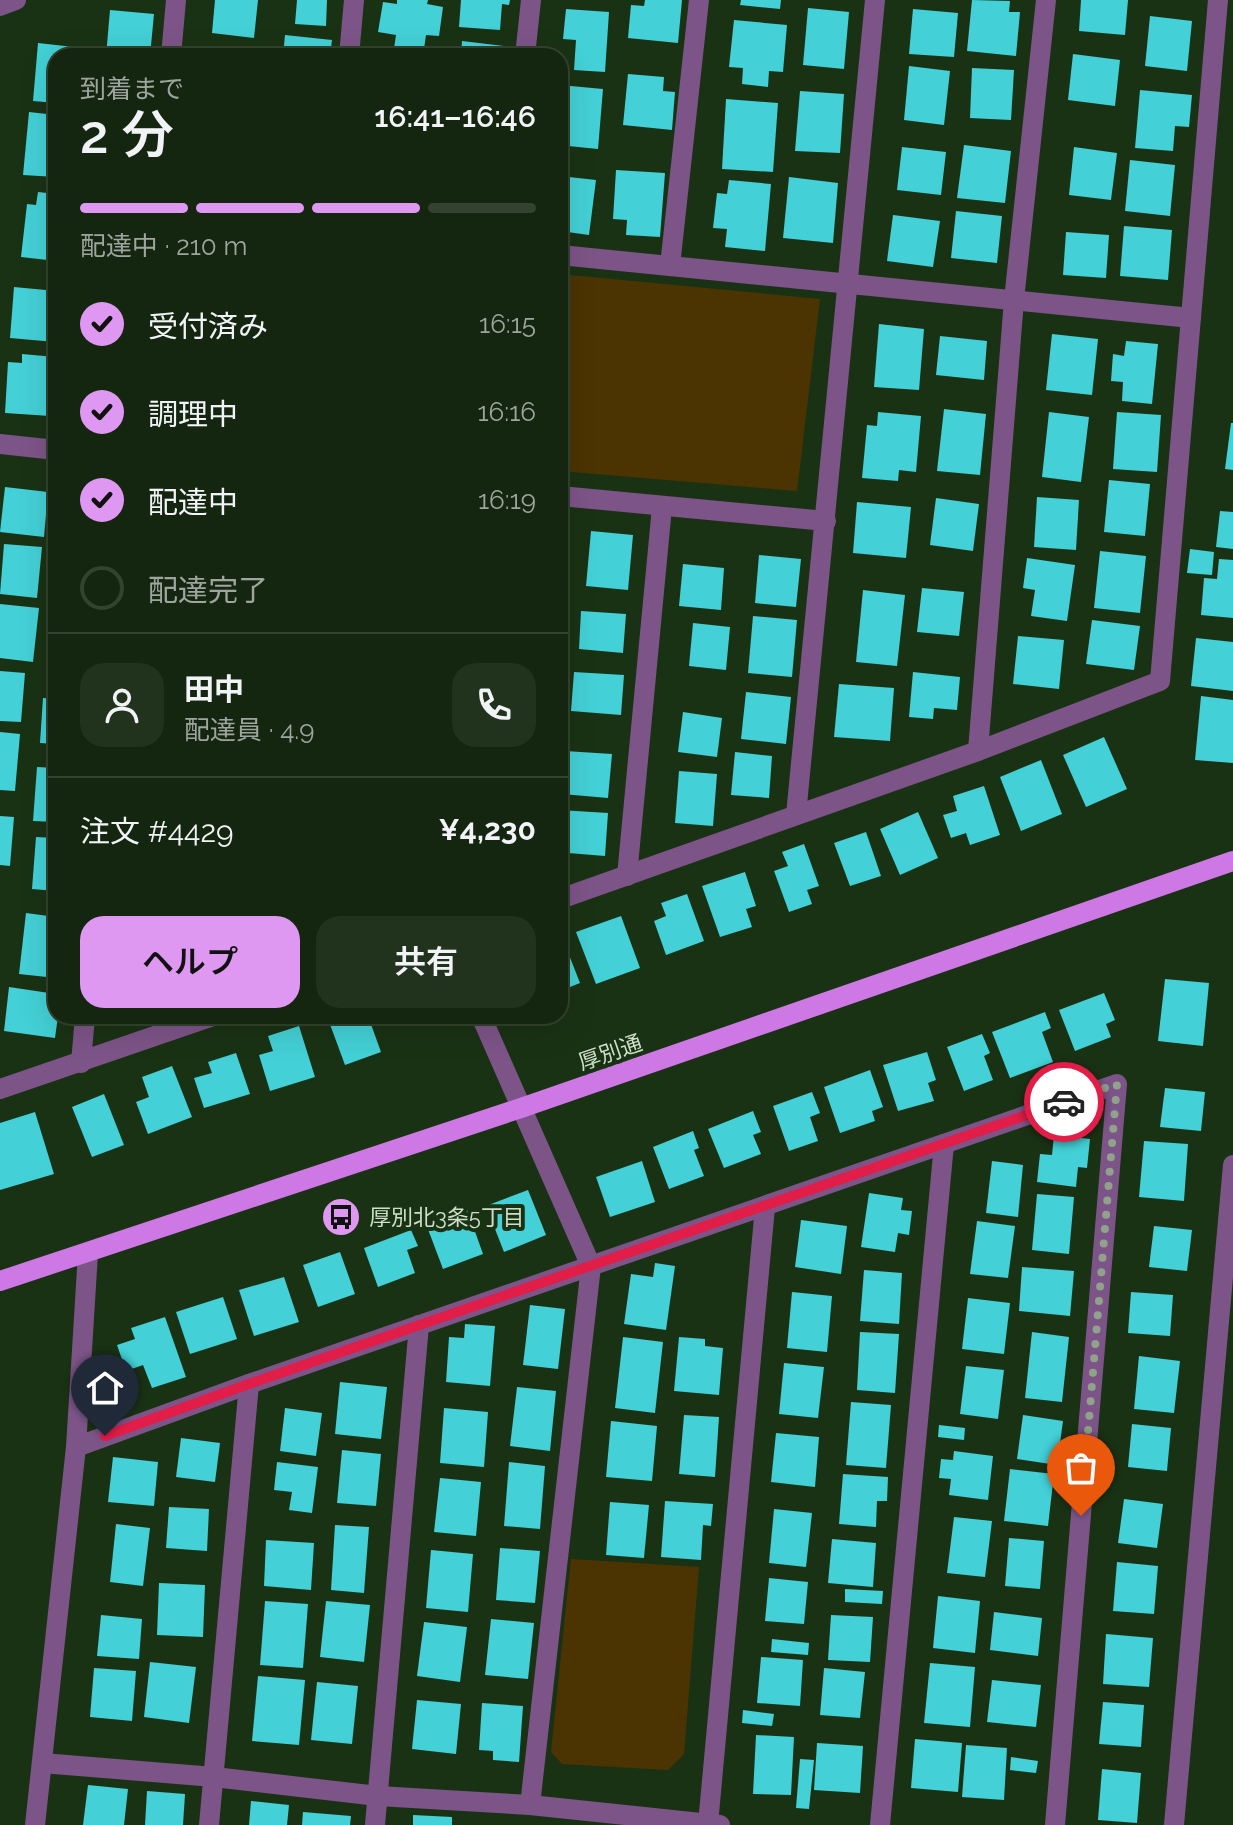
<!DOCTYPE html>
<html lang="ja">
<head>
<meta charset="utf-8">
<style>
	:root { --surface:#14260f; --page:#21321d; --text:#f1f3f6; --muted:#9da59e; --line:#33432f; --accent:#df98f1 }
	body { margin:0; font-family:Raleway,"Noto Sans JP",sans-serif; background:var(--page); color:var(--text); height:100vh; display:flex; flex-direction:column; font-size:30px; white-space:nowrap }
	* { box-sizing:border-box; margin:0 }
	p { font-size:26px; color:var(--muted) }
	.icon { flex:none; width:44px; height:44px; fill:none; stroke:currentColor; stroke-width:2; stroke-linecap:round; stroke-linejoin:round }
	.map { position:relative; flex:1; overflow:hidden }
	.drawer { position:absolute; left:48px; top:48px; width:520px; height:976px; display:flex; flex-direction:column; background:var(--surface); border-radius:24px; box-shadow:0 8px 32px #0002,0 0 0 2px var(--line) }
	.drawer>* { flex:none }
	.pin { position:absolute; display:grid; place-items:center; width:68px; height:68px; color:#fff; margin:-82px -34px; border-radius:50% 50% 50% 0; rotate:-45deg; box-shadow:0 0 8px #0007 }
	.pin .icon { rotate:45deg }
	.courier { position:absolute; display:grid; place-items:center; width:80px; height:80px; margin:-40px; border:6px solid #e11d48; border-radius:50%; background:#fff; color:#222; box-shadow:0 2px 10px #0007 }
	.summary em { font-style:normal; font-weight:600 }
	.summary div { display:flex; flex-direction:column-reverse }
	.summary { display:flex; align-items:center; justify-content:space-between; height:136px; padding:0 32px }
	h1 { font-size:52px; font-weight:600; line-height:60px }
	.bar { display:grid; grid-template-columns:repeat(4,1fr); gap:12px 8px; align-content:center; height:96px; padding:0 32px }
	.bar i { height:10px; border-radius:6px; background:var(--line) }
	.bar .on { background:var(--accent) }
	.bar p { grid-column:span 4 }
	.line { display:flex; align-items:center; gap:20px; padding:0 32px; border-top:2px solid var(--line) }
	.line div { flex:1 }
	.round { display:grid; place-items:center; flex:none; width:84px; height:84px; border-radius:24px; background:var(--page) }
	ol { padding:0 32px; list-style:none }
	li { display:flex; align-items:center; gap:24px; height:88px }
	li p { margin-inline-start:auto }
	li .icon { padding:8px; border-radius:50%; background:var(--accent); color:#111; stroke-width:4 }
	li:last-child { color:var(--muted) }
	li i { width:44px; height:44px; border:4px solid var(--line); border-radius:50% }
	.action { display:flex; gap:16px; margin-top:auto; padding:16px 32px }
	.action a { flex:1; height:92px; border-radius:24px; background:var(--accent); color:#111; font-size:32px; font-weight:600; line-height:92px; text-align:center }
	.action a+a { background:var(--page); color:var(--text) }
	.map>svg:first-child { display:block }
	.green { fill:#4c3402 }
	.building { fill:#43d0d6 }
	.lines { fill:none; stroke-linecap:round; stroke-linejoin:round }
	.minor { stroke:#7d5488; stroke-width:20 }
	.major { stroke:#ce78e5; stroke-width:20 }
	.done { stroke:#90a28b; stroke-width:8; stroke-dasharray:0 14.4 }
	.route { stroke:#e11d48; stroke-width:10 }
	.labels { text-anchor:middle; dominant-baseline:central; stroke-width:8; stroke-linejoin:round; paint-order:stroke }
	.street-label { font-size:22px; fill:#cfdecb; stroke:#1a3214 }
	.poi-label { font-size:22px; fill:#cfdecb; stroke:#1a3214; text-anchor:start }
</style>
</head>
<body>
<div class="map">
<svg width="1233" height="1825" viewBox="0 0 1233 1825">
	<rect width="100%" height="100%" fill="#1a3214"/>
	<g class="green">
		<path d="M560 274 820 299 797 491 560 471Z"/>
		<path d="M571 1559 699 1567 684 1754 668 1770 562 1764 551 1752Z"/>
	</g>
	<g class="building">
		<path d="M215 0H258L254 38 212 33Z"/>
		<path d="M297 0H327L326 26 295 24Z"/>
		<path d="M397 0H428L427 4 443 7 439 36 426 35 423 56 393 55 396 35 378 32 383 2 397 4Z"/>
		<path d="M461 0H510L509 5 502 4 500 30 459 27Z"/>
		<path d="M645 0H682L678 43 628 38 631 5 644 6Z"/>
		<path d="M741 0H781L780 9 740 5Z"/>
		<path d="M972 0 1010 1 1009 12H1020L1016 56 967 51Z"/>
		<path d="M1081 0H1128L1125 35 1079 31Z"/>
		<path d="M808 8 849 12 844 69 803 65Z"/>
		<path d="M566 9 609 12 605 72 574 70 576 40 563 39Z"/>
		<path d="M913 9 958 13 954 57 909 54Z"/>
		<path d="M110 10 154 14 150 56H106Z"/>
		<path d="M1150 16 1192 21 1187 71 1145 66Z"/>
		<path d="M734 20 787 25 783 72 769 71 768 87 742 84 743 68 729 67Z"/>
		<path d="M285 35 332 40 330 56H283Z"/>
		<path d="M462 41 504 46 503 56H461Z"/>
		<path d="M38 43 83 48 82 56H56V103L33 101Z"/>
		<path d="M200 46 256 52V56H199Z"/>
		<path d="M1073 54 1120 60 1115 106 1068 100Z"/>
		<path d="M909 66 950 71 944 125 904 120Z"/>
		<path d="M972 68 1014 70 1011 120 970 118Z"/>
		<path d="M628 74 664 77 663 91 675 92 672 130 623 125Z"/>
		<path d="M560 85 603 89 598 149 568 146 569 131 560 130Z"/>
		<path d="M1140 90 1192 95 1189 127 1175 126 1173 151 1135 148Z"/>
		<path d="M800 91 844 94 840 153 795 151Z"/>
		<path d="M726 99 778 103 773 172 722 169Z"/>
		<path d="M29 112 56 115V177L23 175Z"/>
		<path d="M964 145 1011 151 1005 203 957 198Z"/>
		<path d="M902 147 946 152 941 195 897 190Z"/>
		<path d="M1074 147 1117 153 1111 200 1069 195Z"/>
		<path d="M1130 160 1175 165 1170 216 1125 211Z"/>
		<path d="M616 170 665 173 660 237 626 235 627 220 613 219Z"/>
		<path d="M560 176 596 180 589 235 560 231Z"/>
		<path d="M789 177 838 183 833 243 783 238Z"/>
		<path d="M729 180 771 184 765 251 725 247 727 229 713 228 717 193 727 194Z"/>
		<path d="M38 192 56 194V261L21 257 27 204 36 205Z"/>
		<path d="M956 211 1002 216 997 263 951 258Z"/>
		<path d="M893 215 940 221 933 267 887 261Z"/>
		<path d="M1124 226 1172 230 1168 280 1120 276Z"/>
		<path d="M1066 232 1109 235 1106 278 1063 275Z"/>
		<path d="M14 287 56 291 55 342 10 338Z"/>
		<path d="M879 324 924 329 919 390 874 387Z"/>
		<path d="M1052 334 1098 339 1092 395 1046 390Z"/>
		<path d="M940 336 987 341 984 380 936 375Z"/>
		<path d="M1126 341 1158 344 1152 404 1122 401 1123 382 1111 381 1113 354 1124 356Z"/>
		<path d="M22 354 55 357 50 416 5 413 8 362 22 363Z"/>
		<path d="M944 409 986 414 980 475 937 471Z"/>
		<path d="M878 412 921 416 916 472 899 470 898 481 862 478 867 425 877 426Z"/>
		<path d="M1049 412 1089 417 1081 482 1042 477Z"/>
		<path d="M1117 412 1161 415 1157 472 1113 469Z"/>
		<path d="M1231 423H1233V470L1225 469Z"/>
		<path d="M1109 480 1150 484 1145 536 1104 532Z"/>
		<path d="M5 487 48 492 44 537 0 532Z"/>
		<path d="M1037 497 1079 500 1076 550 1034 547Z"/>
		<path d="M936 498 979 504 973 551 930 545Z"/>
		<path d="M857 502 911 507 906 558 853 553Z"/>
		<path d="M1220 511 1233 512V549L1216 547Z"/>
		<path d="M560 522H570L565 594 560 593Z"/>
		<path d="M591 531 633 535 628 590 586 586Z"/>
		<path d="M4 544 42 547 37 598 0 594Z"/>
		<path d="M1190 549 1214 552 1212 575 1187 573Z"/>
		<path d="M1100 551 1146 556 1140 613 1094 608Z"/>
		<path d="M759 555 801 559 796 607 755 603Z"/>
		<path d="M1027 558 1075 565 1067 621 1031 616 1035 590 1023 588Z"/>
		<path d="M1219 559 1233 560V618L1201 615 1204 578 1217 579Z"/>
		<path d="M683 564 724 568 721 610 679 606Z"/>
		<path d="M922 588 964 592 959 636 917 632Z"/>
		<path d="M863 590 905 595 897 666 856 662Z"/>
		<path d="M0 604 39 608 33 662 0 658Z"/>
		<path d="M581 611 626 614 623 653 579 649Z"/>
		<path d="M753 616 797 620 792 677 748 673Z"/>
		<path d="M1092 620 1140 626 1134 670 1086 664Z"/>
		<path d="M693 623 730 627 726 670 689 666Z"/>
		<path d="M1018 636 1064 640 1059 689 1013 684Z"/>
		<path d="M1196 638 1233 642V691L1191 686Z"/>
		<path d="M0 671 25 673 21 722 0 721Z"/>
		<path d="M574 672 624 675 621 715 571 711Z"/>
		<path d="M913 672 960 677 957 710 934 708 933 719 909 717Z"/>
		<path d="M839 684 894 688 890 741 834 737Z"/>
		<path d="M746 692 791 697 786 744 741 739Z"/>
		<path d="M1201 696 1233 700V763L1195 760Z"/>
		<path d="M43 698 56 699V744L40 743Z"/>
		<path d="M683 712 722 718 717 757 678 752Z"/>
		<path d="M0 732 20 734 15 791 0 790Z"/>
		<path d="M1104 737 1127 789 1086 807 1063 755Z"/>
		<path d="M565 751 612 754 608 798 562 794Z"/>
		<path d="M735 752 772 756 769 798 731 795Z"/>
		<path d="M1041 760 1062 814 1021 831 1000 777Z"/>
		<path d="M37 767 56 768V822L33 821Z"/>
		<path d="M679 771 717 774 713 826 675 823Z"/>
		<path d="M984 786 1000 835 970 845 966 833 951 838 943 815 957 811 953 796Z"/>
		<path d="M560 810 608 813 605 856 568 853 569 836 560 835Z"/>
		<path d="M918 812 938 858 900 875 880 829Z"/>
		<path d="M0 816 14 817 10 866 0 865Z"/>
		<path d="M866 832 881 876 850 886 834 843Z"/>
		<path d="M36 837 56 838V891L32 889Z"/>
		<path d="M804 844 819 886 807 890 812 904 789 912 774 871 788 866 782 852Z"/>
		<path d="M745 872 756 906 746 909 752 927 720 937 702 886Z"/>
		<path d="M687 894 704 941 666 955 654 921 666 916 661 903Z"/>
		<path d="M26 913 56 917V978L19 974Z"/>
		<path d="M621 916 640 968 596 984 576 932Z"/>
		<path d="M560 932 580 983 560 991Z"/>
		<path d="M1165 979 1209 983 1203 1046 1158 1041Z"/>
		<path d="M9 987 56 994V1016H58L55 1038 4 1031Z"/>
		<path d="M1104 993 1115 1020 1106 1024 1111 1037 1075 1051 1059 1010Z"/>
		<path d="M1045 1012 1051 1028 1042 1032 1053 1062 1010 1078 992 1032Z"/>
		<path d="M337 1016H368L381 1052 345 1065 328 1019Z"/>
		<path d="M299 1026 315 1077 270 1091 259 1055 273 1051 268 1036Z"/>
		<path d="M982 1034 990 1053 984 1056 993 1080 964 1091 947 1047Z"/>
		<path d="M927 1052 936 1080 928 1083 934 1101 898 1111 883 1065Z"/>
		<path d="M236 1053 250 1094 204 1108 194 1078 212 1073 208 1062Z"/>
		<path d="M172 1066 192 1117 148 1134 136 1102 149 1097 142 1077Z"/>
		<path d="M870 1070 883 1107 872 1111 875 1121 840 1133 824 1087Z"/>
		<path d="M1165 1088 1205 1092 1201 1131 1160 1127Z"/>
		<path d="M812 1092 820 1113 810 1117 818 1141 789 1151 773 1106Z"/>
		<path d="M104 1094 124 1145 92 1157 72 1107Z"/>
		<path d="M753 1111 761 1132 753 1135 761 1154 724 1168 708 1129Z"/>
		<path d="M35 1112 54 1174 0 1190V1123Z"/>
		<path d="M693 1131 699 1148 694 1150 704 1176 669 1189 653 1147Z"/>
		<path d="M1054 1135 1090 1139 1087 1168 1078 1167 1076 1187 1037 1182 1040 1154 1052 1155Z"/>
		<path d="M1144 1141 1188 1144 1184 1201 1139 1197Z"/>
		<path d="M642 1161 655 1202 610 1217 596 1177Z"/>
		<path d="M992 1161 1023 1165 1018 1217 986 1213Z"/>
		<path d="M528 1190 546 1235 504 1252 486 1206Z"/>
		<path d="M869 1193 903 1198 901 1210 912 1211 909 1235 898 1233 895 1252 861 1247Z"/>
		<path d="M1037 1194 1074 1197 1069 1254 1032 1250Z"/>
		<path d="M467 1209 483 1254 443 1269 426 1224Z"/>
		<path d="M801 1220 847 1226 841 1274 795 1267Z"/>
		<path d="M977 1221 1015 1226 1008 1278 970 1274Z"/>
		<path d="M1154 1226 1192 1230 1187 1271 1149 1267Z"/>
		<path d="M411 1230 418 1246 407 1250 415 1273 378 1287 364 1248Z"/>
		<path d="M340 1252 355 1294 318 1307 303 1265Z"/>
		<path d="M655 1263 675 1266 666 1330 624 1324 631 1274 653 1277Z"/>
		<path d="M1022 1267 1074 1271 1070 1316 1019 1311Z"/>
		<path d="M864 1270 902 1273 899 1324 860 1321Z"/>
		<path d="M284 1277 299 1322 254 1336 239 1290Z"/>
		<path d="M792 1292 832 1296 827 1352 787 1348Z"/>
		<path d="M1131 1292 1173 1295 1170 1336 1128 1333Z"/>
		<path d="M223 1297 237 1339 190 1354 176 1312Z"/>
		<path d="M968 1298 1010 1303 1004 1354 962 1349Z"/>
		<path d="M530 1305 565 1309 558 1369 523 1365Z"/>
		<path d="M165 1317 186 1377 152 1388 143 1365 126 1371 117 1345 135 1339 131 1328Z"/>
		<path d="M465 1324 495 1326 490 1386 446 1382 449 1337 464 1338Z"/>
		<path d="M860 1332 899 1334 895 1393 857 1390Z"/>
		<path d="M1032 1332 1069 1337 1062 1402 1025 1398Z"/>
		<path d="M623 1337 663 1342 655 1413 615 1408Z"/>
		<path d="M679 1337 705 1339V1346L723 1348 719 1395 674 1391Z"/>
		<path d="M1139 1356 1180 1361 1174 1413 1134 1409Z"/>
		<path d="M784 1363 824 1367 818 1418 779 1414Z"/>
		<path d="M966 1366 1004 1370 998 1419 960 1414Z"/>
		<path d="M340 1382 387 1387 381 1439 335 1434Z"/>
		<path d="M517 1387 556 1391 550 1451 510 1446Z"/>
		<path d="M851 1402 891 1405 886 1468 846 1465Z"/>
		<path d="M285 1408 322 1413 316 1456 280 1451Z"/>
		<path d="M444 1408 488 1412 484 1467 440 1463Z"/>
		<path d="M684 1415 719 1417 715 1477 679 1474Z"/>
		<path d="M1023 1415 1063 1421 1057 1465 1017 1459Z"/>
		<path d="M611 1421 657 1426 652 1481 606 1477Z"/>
		<path d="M1132 1424 1171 1428 1167 1471 1128 1467Z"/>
		<path d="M939 1425 965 1428 964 1440 938 1437Z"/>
		<path d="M776 1433 819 1437 815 1487 771 1482Z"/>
		<path d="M181 1438 220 1443 215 1482 176 1477Z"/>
		<path d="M342 1450 381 1454 376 1506 337 1503Z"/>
		<path d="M954 1451 993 1456 988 1500 949 1495 951 1479 939 1478 941 1459 953 1460Z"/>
		<path d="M113 1457 158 1462 154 1506 108 1502Z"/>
		<path d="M277 1462 318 1467 312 1513 289 1510 292 1492 274 1490Z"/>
		<path d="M509 1462 545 1466 540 1529 504 1526Z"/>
		<path d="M1010 1469 1054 1474 1048 1526 1004 1521Z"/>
		<path d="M843 1474 888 1477 887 1501H877L876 1527 839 1524Z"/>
		<path d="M440 1478 481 1482 476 1536 434 1532Z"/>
		<path d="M1124 1499 1163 1504 1157 1548 1118 1543Z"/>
		<path d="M665 1501 713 1504 711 1526 703 1525 701 1560 661 1557Z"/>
		<path d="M610 1502 649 1505 644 1558 606 1555Z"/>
		<path d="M169 1507 209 1509 207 1551 166 1548Z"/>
		<path d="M774 1509 812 1513 806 1567 769 1563Z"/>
		<path d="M954 1517 992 1521 985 1577 947 1573Z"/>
		<path d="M116 1524 150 1528 143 1586 110 1582Z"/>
		<path d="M335 1525 369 1527 364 1593 331 1590Z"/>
		<path d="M1009 1538 1044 1541 1040 1589 1005 1586Z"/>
		<path d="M832 1539 876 1543 873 1587 828 1583Z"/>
		<path d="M266 1540 314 1543 311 1590 264 1586Z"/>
		<path d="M500 1548 540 1551 535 1603 496 1600Z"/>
		<path d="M431 1550 473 1554 468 1612 426 1608Z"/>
		<path d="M1117 1562 1158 1566 1154 1614 1113 1611Z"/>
		<path d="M769 1578 808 1582 804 1624 765 1621Z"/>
		<path d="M159 1583 205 1585 203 1637 157 1635Z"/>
		<path d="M845 1589 883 1591 882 1604 845 1602Z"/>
		<path d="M938 1596 980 1601 975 1653 933 1648Z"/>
		<path d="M265 1601 308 1604 303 1668 260 1665Z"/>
		<path d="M326 1601 370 1605 364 1662 320 1657Z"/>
		<path d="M994 1612 1042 1618 1038 1656 990 1650Z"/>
		<path d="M101 1615 142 1619 139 1659 97 1656Z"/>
		<path d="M831 1615 873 1617 870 1662 828 1660Z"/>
		<path d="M491 1619 534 1623 528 1679 485 1675Z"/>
		<path d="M424 1622 467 1627 460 1682 417 1676Z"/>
		<path d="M1106 1634 1153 1638 1149 1687 1103 1684Z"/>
		<path d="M772 1639 809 1643 808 1655 771 1652Z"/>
		<path d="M761 1657 803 1660 800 1706 757 1703Z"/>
		<path d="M150 1662 196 1667 189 1723 144 1717Z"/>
		<path d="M930 1663 975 1667 970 1727 924 1723Z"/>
		<path d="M94 1668 136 1671 132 1721 90 1717Z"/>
		<path d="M824 1668 865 1672 860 1718 820 1715Z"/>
		<path d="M258 1676 305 1680 299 1745 252 1741Z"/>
		<path d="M992 1680 1041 1685 1036 1727 987 1722Z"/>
		<path d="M317 1682 358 1686 352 1744 311 1740Z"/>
		<path d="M417 1700 461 1704 456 1754 412 1749Z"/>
		<path d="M1103 1702 1144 1705 1141 1747 1099 1744Z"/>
		<path d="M482 1703 523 1706 519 1762 493 1760V1751L479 1750Z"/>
		<path d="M743 1710 774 1714 772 1726 742 1723Z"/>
		<path d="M756 1735 794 1737 791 1795 753 1794Z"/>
		<path d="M915 1739 962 1743 958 1792 911 1788Z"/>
		<path d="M817 1743 863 1746 860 1793 814 1790Z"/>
		<path d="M966 1745 1007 1748 1004 1800 962 1797Z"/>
		<path d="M1011 1757 1038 1761 1036 1773 1010 1770Z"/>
		<path d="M800 1759 814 1760 809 1809 796 1808Z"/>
		<path d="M1102 1769 1141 1773 1137 1823 1098 1820Z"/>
		<path d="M88 1785 128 1789 124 1825H83Z"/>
		<path d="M147 1791 185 1794 183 1825H145Z"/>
		<path d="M251 1801 289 1805 287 1825H249Z"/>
		<path d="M303 1812 351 1816 350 1825H302Z"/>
		<path d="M413 1815 452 1817V1825H413Z"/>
	</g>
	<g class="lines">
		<g class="minor">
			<path d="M0 6 16 0"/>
			<path d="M171 56 176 0"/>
			<path d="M349 56 354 0"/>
			<path d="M525 56 531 0"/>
			<path d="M560 255 1191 318"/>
			<path d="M670 266 699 0"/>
			<path d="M0 444 56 450"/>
			<path d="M560 496 826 521"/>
			<path d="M978 751 1014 300 1046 0"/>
			<path d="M796 815 875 0"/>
			<path d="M627 876 662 507"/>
			<path d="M560 899 978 751 1160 681 1218 0"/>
			<path d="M481 1016 591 1266 530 1805"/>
			<path d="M81 1063 85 1016"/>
			<path d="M0 1089 213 1016"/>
			<path d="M76 1447 249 1384 1117 1084 1055 1825"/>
			<path d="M42 1763 214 1777 378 1796 530 1805 720 1825"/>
			<path d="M708 1824 765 1207"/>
			<path d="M35 1825 76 1447 88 1253"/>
			<path d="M209 1825 249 1384"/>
			<path d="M375 1825 419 1325"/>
			<path d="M880 1825 944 1144"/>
			<path d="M1174 1825 1233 1165"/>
		</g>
		<path class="major" d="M0 1281 521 1108 1233 861"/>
	</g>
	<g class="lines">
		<path class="done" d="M1064 1102 1117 1084 1081 1516"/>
		<path class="route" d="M105 1436 249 1384 1064 1102"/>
	</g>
	<defs>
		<g id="bus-disc" transform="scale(2)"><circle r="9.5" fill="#df98f1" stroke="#1a3214"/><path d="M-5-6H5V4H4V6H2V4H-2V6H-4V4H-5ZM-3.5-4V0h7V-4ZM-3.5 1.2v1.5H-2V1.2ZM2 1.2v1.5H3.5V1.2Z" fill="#111"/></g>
	</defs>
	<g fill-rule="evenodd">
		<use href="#bus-disc" x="341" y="1217"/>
	</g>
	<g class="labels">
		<g class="street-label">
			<text transform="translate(610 1052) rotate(-19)">厚別通</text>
		</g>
		<g class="poi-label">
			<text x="369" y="1217">厚別北3条5丁目</text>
		</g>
	</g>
</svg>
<div class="pin" style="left:1081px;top:1516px;background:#ea580c"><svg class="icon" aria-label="bag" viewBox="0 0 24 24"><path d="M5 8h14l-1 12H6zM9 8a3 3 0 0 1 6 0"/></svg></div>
<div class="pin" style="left:105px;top:1436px;background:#1f2937"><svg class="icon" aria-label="home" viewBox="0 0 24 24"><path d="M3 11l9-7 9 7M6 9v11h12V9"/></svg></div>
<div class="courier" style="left:1064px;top:1102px"><svg class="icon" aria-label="car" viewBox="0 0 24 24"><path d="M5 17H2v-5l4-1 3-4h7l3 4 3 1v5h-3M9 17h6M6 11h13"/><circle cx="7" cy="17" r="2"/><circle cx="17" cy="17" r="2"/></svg></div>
<section class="drawer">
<div class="summary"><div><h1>2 分</h1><p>到着まで</p></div><em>16:41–16:46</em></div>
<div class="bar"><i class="on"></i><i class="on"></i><i class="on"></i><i></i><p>配達中 · 210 m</p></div>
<ol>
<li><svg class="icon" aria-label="check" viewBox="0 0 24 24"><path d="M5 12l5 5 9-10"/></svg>受付済み<p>16:15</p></li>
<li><svg class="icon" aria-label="check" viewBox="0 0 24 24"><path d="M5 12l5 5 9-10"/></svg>調理中<p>16:16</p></li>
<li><svg class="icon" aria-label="check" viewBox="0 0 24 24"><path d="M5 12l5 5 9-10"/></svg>配達中<p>16:19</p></li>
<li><i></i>配達完了</li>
</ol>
<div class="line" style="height:144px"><a class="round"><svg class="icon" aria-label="person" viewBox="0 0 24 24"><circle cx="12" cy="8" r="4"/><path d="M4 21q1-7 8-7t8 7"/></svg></a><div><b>田中</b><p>配達員 · 4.9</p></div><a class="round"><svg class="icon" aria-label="phone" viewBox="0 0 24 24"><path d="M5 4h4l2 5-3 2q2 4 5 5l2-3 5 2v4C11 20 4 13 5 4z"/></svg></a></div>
<div class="line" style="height:104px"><div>注文 #4429</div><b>¥4,230</b></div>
<div class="action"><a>ヘルプ</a><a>共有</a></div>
</section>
</div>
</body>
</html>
